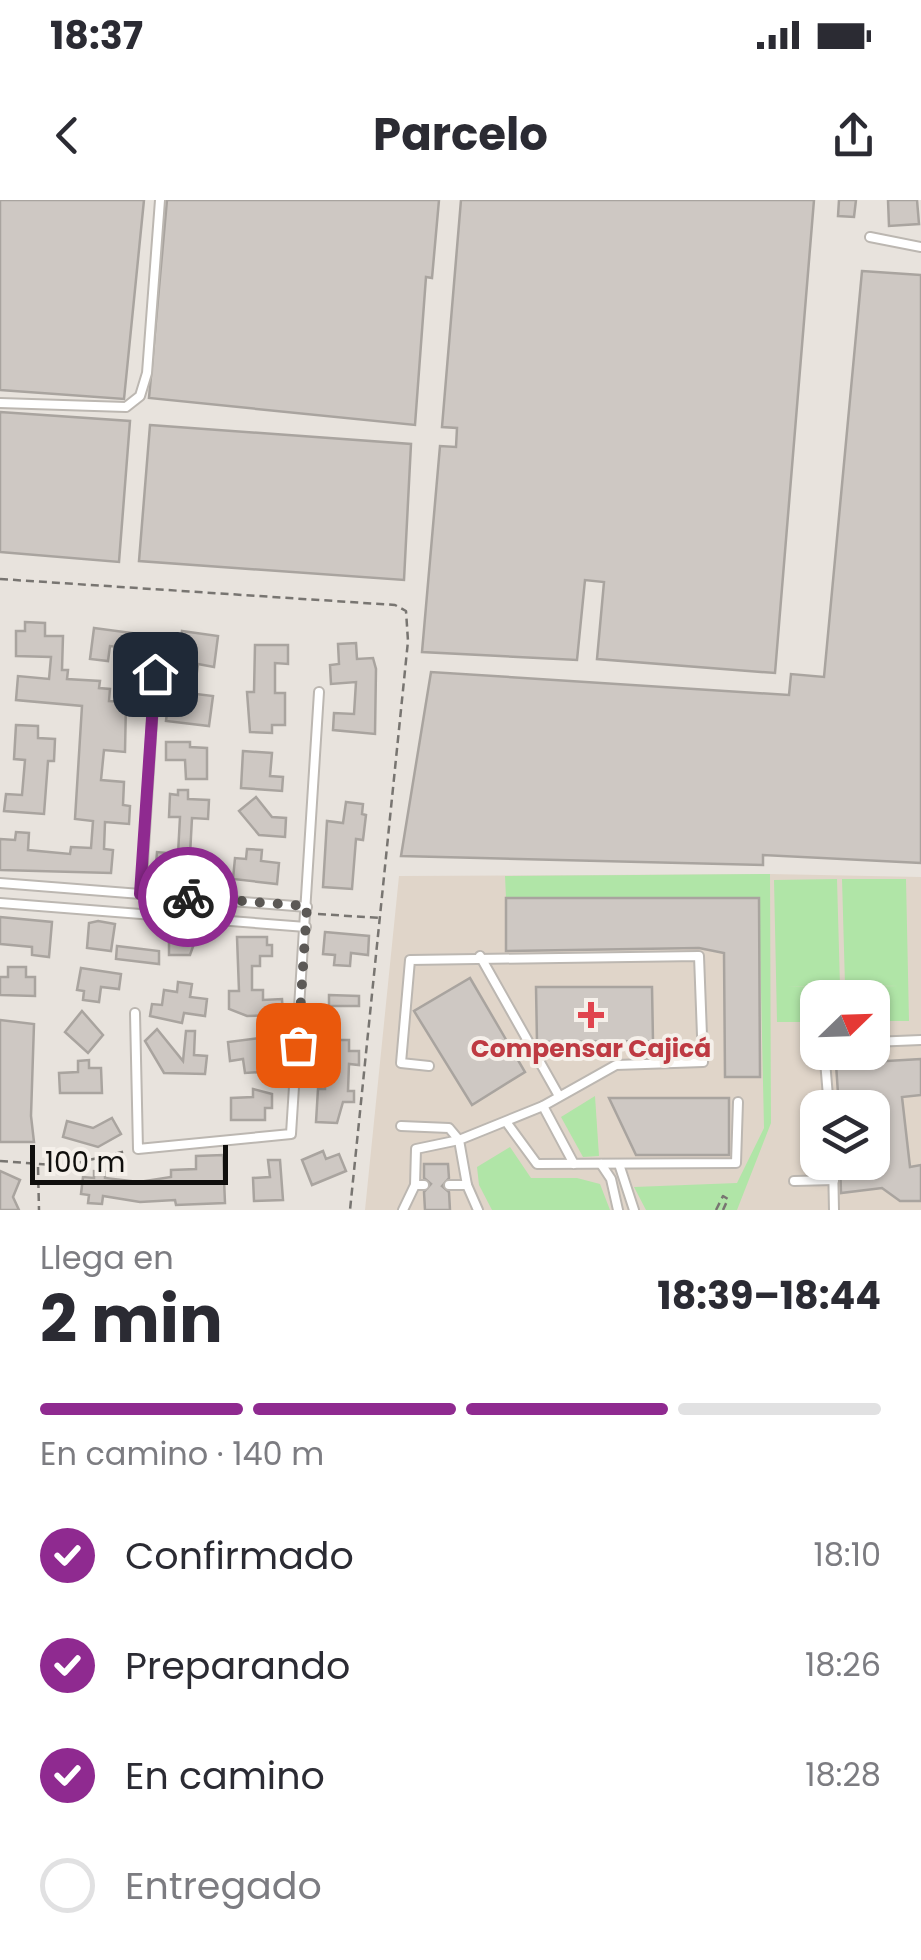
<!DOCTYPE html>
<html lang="es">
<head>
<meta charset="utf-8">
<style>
	:root { --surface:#fff; --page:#f2f2f3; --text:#2b2b33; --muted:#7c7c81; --line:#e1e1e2; --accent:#8f2a90 }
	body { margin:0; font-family:Poppins,sans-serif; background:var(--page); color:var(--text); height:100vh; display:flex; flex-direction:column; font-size:38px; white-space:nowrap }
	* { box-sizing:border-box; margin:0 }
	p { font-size:32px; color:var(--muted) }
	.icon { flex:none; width:55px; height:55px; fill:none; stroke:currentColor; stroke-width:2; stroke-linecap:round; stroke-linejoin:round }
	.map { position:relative; height:1010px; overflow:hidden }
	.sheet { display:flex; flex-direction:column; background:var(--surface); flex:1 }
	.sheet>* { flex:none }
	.needle { width:65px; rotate:67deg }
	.tools { position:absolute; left:800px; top:780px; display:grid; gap:20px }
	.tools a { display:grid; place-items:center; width:90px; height:90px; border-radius:20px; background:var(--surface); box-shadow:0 2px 8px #0004; font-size:50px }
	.scale { position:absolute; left:30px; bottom:25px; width:198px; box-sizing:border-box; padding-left:10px; border:5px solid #100f0d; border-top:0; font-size:28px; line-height:35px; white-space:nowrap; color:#100f0d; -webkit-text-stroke:8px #f5f0ea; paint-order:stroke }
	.pin { position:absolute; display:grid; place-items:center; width:85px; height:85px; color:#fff; margin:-42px; border-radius:20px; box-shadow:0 5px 15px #0006 }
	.courier { position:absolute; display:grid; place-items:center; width:100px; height:100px; margin:-50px; border:8px solid #8f2a90; border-radius:50%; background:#fff; color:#222; box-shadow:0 2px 12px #0007 }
	.headline em { font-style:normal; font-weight:700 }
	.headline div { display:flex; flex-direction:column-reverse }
	.headline { display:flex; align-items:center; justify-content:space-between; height:170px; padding:0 40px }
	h1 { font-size:65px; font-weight:700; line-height:75px }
	.bar { display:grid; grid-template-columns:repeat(4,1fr); gap:15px 10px; align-content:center; height:120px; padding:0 40px }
	.bar i { height:12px; border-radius:8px; background:var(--line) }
	.bar .current { background:var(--accent) }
	.bar p { grid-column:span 4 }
	ol { padding:0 40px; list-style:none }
	li { display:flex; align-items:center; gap:30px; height:110px }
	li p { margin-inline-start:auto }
	li .icon { padding:10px; border-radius:50%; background:var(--accent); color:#fff; stroke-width:4 }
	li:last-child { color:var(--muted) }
	li i { width:55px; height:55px; border:5px solid var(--line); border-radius:50% }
	.status { display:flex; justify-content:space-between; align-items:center; height:70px; padding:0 50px; background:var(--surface); direction:ltr }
	.status svg { height:28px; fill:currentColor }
	header { display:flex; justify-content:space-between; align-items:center; height:130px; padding:0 40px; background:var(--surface); font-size:45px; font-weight:700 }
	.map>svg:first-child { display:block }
	.built { fill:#e0d5c9; fill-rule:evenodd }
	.green { fill:#b0e5a7 }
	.building { fill:#cec8c3; stroke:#a9a49f; stroke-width:2.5 }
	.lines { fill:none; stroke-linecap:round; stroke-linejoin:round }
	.lane-casing { stroke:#bcb7b1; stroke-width:12 }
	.path { stroke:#787571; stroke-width:2.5; stroke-dasharray:8 5; stroke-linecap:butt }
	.lane { stroke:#fff; stroke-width:8 }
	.done { stroke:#5c5956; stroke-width:10; stroke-dasharray:0 18 }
	.route { stroke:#8f2a90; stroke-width:12 }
	.health-dot { fill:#e0444e; stroke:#f5f0ea; stroke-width:4 }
	.labels { text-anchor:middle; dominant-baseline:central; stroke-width:8; stroke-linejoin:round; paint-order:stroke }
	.health-label { font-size:25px; font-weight:bold; fill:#be3a42; stroke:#f5f0ea }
</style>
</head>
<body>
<div class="status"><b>18:37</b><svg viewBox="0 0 49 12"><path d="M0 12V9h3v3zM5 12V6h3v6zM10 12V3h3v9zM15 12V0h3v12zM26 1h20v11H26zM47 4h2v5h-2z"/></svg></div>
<header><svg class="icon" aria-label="back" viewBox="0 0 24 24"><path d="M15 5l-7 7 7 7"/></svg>Parcelo<svg class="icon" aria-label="share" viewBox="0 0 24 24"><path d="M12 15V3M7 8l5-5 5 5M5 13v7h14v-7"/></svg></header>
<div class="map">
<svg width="921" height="1010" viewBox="0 0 921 1010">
	<rect width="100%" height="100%" fill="#e8e3dd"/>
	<path class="built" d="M770 674 921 677V1010H365L399 676ZM818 798H872V852H818ZM818 908H872V962H818Z"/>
	<g class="green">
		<path d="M770 674 771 923 737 1010H646L634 987 737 983 764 928 759 699 506 698 505 676Z"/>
		<path d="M837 679 840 786 787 787H840V797L818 798 817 822H777L774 680Z"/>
		<path d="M842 679H906L909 821H873L872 798 845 797V787L898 786 845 785Z"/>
		<path d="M595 896 599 956 583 957 561 917Z"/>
		<path d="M510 947 531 978H577L600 984 610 1010H492L479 985 477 967Z"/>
	</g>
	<g class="building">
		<path d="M0 0H144L124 199 0 190Z"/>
		<path d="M167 0H439L432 78 426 77 415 225 149 198Z"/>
		<path d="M461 0H814L775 473 597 459 604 382 585 380 577 460 422 452 440 246 456 247 457 228 442 227Z"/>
		<path d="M839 0H856L854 17 838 16Z"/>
		<path d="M888 0H917L919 24 889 26Z"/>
		<path d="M862 71 921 75V663L763 655V665L401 656 431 472 789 495 791 474 824 477Z"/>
		<path d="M0 212 130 221 119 362 0 352Z"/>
		<path d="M150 225 411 244 404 380 139 361Z"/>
		<path d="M25 422 45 423V436H63L62 470H68L67 479 100 481 99 488 110 489 109 501 126 502 125 552 104 550 101 580 124 582 123 605 130 606 129 624 105 622 104 649 113 650 111 673 0 670V639L15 640 16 632 29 633 28 650 70 654 71 647 91 648 93 621 75 619 82 506 16 500 18 476 49 479 51 457 16 456V431H25Z"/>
		<path d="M94 428 132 433 130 448 110 446 108 461 90 459Z"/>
		<path d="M182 431 218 436 214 467 198 464 196 479 176 476Z"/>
		<path d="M356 443 357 459 373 458 376 469 375 534 333 530 334 513 354 514 356 482 331 484 330 465 339 464 338 444Z"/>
		<path d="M255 445H288V464L275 463V493H285V525H272V533L250 532 247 492H254Z"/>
		<path d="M188 493 213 496 209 526 166 521 168 503 186 505Z"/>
		<path d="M16 525 38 526V538L55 539 54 561H48L44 614 4 611 6 594 22 595 25 560 14 559Z"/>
		<path d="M166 542H190V547L207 548V579H186L185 560H166Z"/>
		<path d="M243 551 272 553 270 576 283 577 282 591 241 588Z"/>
		<path d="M178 590H188V599L209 600 208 619 192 618 190 655 200 656 198 681 155 678 157 652 178 654 180 617H169L170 594 178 595Z"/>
		<path d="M256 597 272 617 286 618 285 637 259 635 239 611Z"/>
		<path d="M346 602 363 604 362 614 366 615 363 640 356 639 352 689 323 687 327 621 343 623Z"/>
		<path d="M247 649 262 650 261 661 279 663 277 684 233 679 235 658 246 659Z"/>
		<path d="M506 698H759L760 877H725L724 753 699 748 506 751Z"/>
		<path d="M0 717 52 722 49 757 32 755V747L0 744Z"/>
		<path d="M98 721 115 724 111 751 87 748 89 723Z"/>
		<path d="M176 727H190V738H196L190 755H169V739H176Z"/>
		<path d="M325 732 369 736 368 755 351 753 350 766 334 765 335 755 323 754Z"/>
		<path d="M237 737H267V745H272V756H260V766H252V790H263V800L282 799 283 815 247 816 229 809V791H239Z"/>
		<path d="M117 746 159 751V764L116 759Z"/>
		<path d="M8 767H26V777H35V796L0 795V777H8Z"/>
		<path d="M81 768 121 774 119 789 101 787 99 802 83 800 84 791 77 790Z"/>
		<path d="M470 778 525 872 472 905 414 811Z"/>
		<path d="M178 782 192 784 190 797 207 799 205 816 184 813 182 823 150 816 152 804 162 805 164 790 177 792Z"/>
		<path d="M536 787H652L653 841 537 842Z"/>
		<path d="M329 795 359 796V806H329Z"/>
		<path d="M82 811 103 835 88 853 65 832Z"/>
		<path d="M0 820 34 824 31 916 34 942H0Z"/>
		<path d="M157 829 183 861 186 831H195L194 855 207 856 205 874 164 873 145 841Z"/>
		<path d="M268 837 270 858 258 859 260 872 245 873 243 859 230 861 228 842Z"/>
		<path d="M326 840H349V851H359V865L349 864 348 891H354V902H343L337 923 316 922 318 889H325Z"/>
		<path d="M921 859V895L902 897 910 967 921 965V1001H900L882 988 841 993 840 962H872V908H839L836 864Z"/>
		<path d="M89 860V868H101L102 893H60L59 873 78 872V861Z"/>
		<path d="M253 889 272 894V908H265V920H231V898L253 897Z"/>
		<path d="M609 898H729V955H636Z"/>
		<path d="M112 918 121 934 98 947 63 937 67 921 93 928Z"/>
		<path d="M323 951 326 959 339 954 346 971 312 985 302 960Z"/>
		<path d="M223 955 225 1003 176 1005 175 1000 140 1002 103 996 102 1004 88 1003 89 995 81 994 83 977 94 978V971L105 972V978L139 982 171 977V970L196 969V956Z"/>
		<path d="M268 960H280L283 1000 254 1001 253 978 270 977Z"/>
		<path d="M424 964H448L449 978 442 986 449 992 450 1010H425L424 992 431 984 424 978Z"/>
		<path d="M0 971 20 980 13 997 19 1010H0Z"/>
	</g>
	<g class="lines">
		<g class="lane-casing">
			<g id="lane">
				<path d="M870 37 921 47"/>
				<path d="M0 203 126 207 140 196 147 173 160 0"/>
				<path d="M0 683 307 707"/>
				<path d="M141 694 155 475"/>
				<path d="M0 703 306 727"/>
				<path d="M480 756 559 896"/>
				<path d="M135 813 138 949 291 934 319 492"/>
				<path d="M872 842 921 840"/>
				<path d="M429 866 401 863 410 760 699 756 703 862 616 865 543 906 459 940 467 985"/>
				<path d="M543 906 574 964"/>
				<path d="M829 908 825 861 829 852"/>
				<path d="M507 923 537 964 736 963 738 902"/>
				<path d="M401 926 449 928 459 940 416 949 415 985"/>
				<path d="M833 962 834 1010"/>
				<path d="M601 964 611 979 618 1010"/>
				<path d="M619 964 634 1010"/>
				<path d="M794 981 834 980"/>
				<path d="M449 985H467L478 1010"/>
				<path d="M403 1010 415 985H424"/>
			</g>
		</g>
		<g class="path">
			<path d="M0 379 395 405 406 411 408 441 350 1010"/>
			<path d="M318 714 380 718"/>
			<path d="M0 961 65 966 126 951"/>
			<path d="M38 967 39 1010"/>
			<path d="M716 1010 723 996 728 999 723 1010"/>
		</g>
		<use href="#lane" class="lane"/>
	</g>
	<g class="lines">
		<path class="done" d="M188 697 307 706 298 845"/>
		<path class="route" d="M155 474 140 694 188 697"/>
	</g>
	<path class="health-dot" d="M586 800h10v10h10v10h-10v10h-10v-10h-10v-10h10z"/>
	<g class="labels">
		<g class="health-label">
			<text x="591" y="848">Compensar Cajicá</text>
		</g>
	</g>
</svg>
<div class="tools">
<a><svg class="needle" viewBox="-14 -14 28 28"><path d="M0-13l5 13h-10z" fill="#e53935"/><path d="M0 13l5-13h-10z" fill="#7c7c81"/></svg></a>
<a><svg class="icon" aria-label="layers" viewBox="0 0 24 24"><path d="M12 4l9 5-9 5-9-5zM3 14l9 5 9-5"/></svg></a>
</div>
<div class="scale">100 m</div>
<div class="pin" style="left:298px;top:845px;background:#ea580c"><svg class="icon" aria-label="bag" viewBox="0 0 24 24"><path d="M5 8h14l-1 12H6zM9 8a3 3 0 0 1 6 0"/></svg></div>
<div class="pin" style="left:155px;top:474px;background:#1f2937"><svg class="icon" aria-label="home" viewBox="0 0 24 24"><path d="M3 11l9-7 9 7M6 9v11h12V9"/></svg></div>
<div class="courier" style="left:188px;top:697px"><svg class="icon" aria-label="bike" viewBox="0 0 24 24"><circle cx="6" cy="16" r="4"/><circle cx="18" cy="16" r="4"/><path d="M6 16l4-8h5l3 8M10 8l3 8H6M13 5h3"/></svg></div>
</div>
<section class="sheet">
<div class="headline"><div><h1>2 min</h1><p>Llega en</p></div><em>18:39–18:44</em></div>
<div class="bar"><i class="current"></i><i class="current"></i><i class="current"></i><i></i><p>En camino · 140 m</p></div>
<ol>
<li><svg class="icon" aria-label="check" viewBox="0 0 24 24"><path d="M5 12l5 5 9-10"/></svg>Confirmado<p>18:10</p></li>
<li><svg class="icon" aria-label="check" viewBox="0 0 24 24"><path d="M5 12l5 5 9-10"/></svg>Preparando<p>18:26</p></li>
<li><svg class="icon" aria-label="check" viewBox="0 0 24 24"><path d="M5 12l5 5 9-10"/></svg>En camino<p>18:28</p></li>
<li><i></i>Entregado</li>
</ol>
</section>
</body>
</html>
